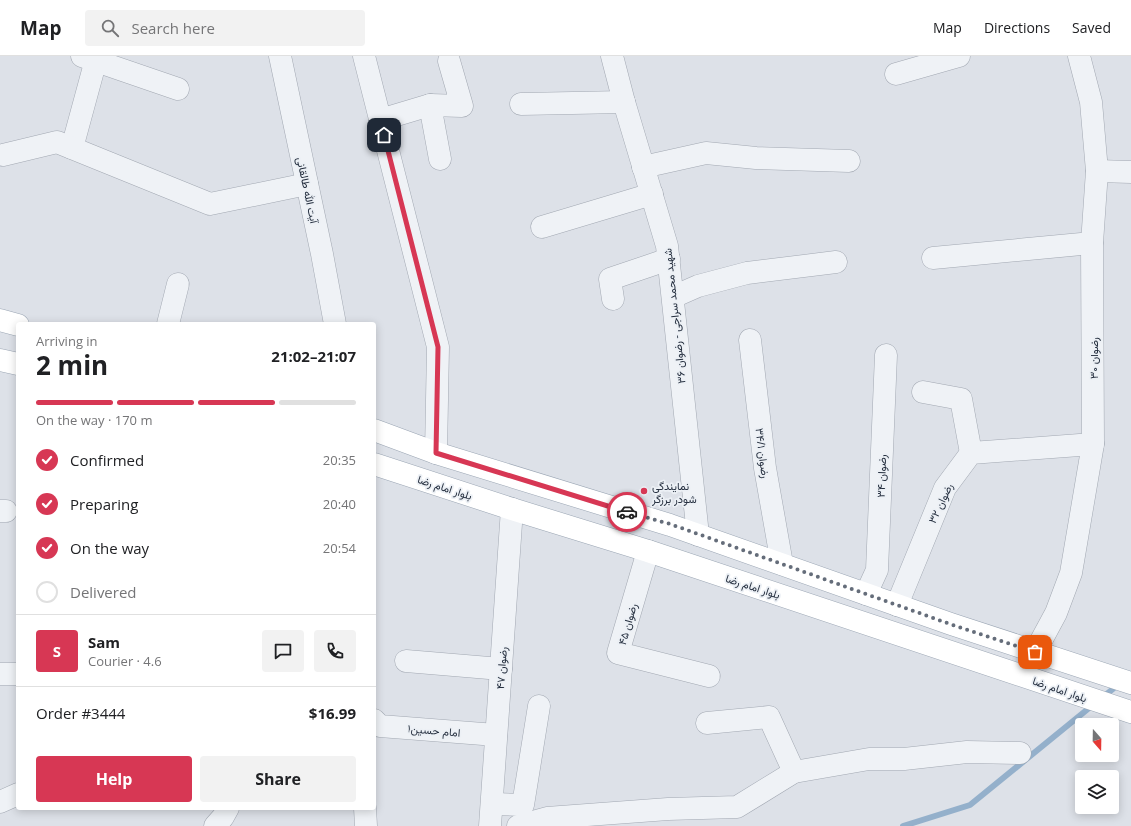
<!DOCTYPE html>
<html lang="en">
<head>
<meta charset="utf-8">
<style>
	:root { --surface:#fff; --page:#f2f2f2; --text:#202124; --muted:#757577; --line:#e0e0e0; --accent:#d73754 }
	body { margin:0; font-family:"Open Sans",Vazirmatn,sans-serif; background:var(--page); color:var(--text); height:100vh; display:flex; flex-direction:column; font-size:15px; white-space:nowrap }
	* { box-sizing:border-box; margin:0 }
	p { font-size:13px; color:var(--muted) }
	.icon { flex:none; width:22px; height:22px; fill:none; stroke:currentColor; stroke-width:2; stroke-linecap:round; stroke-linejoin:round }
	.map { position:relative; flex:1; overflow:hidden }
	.side { position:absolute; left:16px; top:266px; width:360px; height:488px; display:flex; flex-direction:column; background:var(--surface); border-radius:4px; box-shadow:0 2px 10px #0003 }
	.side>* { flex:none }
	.needle { width:26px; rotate:160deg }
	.controls { position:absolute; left:1075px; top:662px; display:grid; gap:8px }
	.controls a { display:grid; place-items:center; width:44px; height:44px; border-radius:4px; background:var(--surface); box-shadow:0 2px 10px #0003; font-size:20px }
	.pin { position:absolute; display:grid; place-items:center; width:34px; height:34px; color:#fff; margin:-17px; border-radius:8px; box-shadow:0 2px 6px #0006 }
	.courier { position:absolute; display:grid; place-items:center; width:40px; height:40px; margin:-20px; border:3px solid #d73754; border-radius:50%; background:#fff; color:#222; box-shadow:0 1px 5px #0007 }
	.headline em { font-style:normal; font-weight:700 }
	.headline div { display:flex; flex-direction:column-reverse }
	.headline { display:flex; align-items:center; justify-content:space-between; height:68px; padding:0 20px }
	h1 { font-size:26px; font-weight:700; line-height:30px }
	.bar { display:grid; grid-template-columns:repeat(4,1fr); gap:6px 4px; align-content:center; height:48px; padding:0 20px }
	.bar i { height:5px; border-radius:3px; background:var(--line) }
	.bar .current { background:var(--accent) }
	.bar p { grid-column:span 4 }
	.line { display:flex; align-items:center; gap:10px; padding:0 20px; border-top:1px solid var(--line) }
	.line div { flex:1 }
	.round { display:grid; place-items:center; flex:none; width:42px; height:42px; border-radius:4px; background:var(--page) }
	ol { padding:0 20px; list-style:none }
	li { display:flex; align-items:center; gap:12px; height:44px }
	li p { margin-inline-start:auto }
	li .icon { padding:4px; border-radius:50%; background:var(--accent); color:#fff; stroke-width:4 }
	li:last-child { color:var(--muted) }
	li i { width:22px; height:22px; border:2px solid var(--line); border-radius:50% }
	.button { display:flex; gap:8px; margin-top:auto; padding:8px 20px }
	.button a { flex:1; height:46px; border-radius:4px; background:var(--accent); color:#fff; font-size:16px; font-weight:700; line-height:46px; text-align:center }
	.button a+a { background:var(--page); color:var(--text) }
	header { display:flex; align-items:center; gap:24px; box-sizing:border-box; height:56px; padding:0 20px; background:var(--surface); border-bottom:1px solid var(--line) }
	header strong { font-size:19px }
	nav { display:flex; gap:22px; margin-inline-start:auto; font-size:14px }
	.search { width:280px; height:36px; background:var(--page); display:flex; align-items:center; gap:10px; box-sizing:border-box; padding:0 14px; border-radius:4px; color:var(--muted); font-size:15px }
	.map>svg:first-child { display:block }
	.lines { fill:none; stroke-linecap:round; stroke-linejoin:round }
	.stream { stroke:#94b0cb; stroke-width:6 }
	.minor-casing { stroke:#a2a8b2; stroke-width:23 }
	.major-casing { stroke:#9ba6b4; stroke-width:23 }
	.minor { stroke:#eff2f6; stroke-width:22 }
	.major { stroke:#fff; stroke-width:22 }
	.done { stroke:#656d7a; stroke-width:4; stroke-dasharray:0 7.2 }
	.route { stroke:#d73754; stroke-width:5 }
	.poi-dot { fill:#d73754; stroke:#ecf0f5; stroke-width:1.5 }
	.labels { text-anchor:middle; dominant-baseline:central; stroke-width:3.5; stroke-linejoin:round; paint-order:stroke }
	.street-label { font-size:11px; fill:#252f3f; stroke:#ecf0f5 }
	.poi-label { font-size:11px; fill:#252f3f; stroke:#ecf0f5; text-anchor:start }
</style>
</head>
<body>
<header>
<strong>Map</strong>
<div class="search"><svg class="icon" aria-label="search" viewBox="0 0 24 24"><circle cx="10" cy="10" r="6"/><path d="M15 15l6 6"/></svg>Search here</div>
<nav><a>Map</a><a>Directions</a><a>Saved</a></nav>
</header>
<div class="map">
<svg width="1131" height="770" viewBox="0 0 1131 770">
	<rect width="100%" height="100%" fill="#dde1e8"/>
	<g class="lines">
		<g class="stream">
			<path d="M1103 641 1119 628"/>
			<path d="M903 770 970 749 1094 648"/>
		</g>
		<g class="minor-casing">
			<g id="minor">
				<path d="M82 0 178 33"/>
				<path d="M280 0 322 198 335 268"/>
				<path d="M364 0 438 291 436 397"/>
				<path d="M612 0 624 46 667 190 698 479"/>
				<path d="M896 18 959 0"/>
				<path d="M521 48 624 46"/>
				<path d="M380 64 430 49"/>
				<path d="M72 92 97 0"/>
				<path d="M3 99 57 86 210 148 307 128"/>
				<path d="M440 103 430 49 462 50 449 5"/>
				<path d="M643 111 706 97 756 102 849 105"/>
				<path d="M1097 115 1131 116"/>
				<path d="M542 171 652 138"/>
				<path d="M933 202 1092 187"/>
				<path d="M673 241 698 230 747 217 836 206"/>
				<path d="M613 243 610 223 669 203"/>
				<path d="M168 268 178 228"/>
				<path d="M750 284 765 412 782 508"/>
				<path d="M923 336 961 343 971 397"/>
				<path d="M0 455H6"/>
				<path d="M648 495 618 597 709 620"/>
				<path d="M866 538 877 514 886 299"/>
				<path d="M897 549 945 432 971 397 1093 388"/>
				<path d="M1035 596 1056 557 1071 517 1093 388 1092 187 1097 115 1091 46 1079 0"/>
				<path d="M406 605 501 613"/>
				<path d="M0 618H18"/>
				<path d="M374 664 380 670 496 679"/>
				<path d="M707 667 769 661 794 716"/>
				<path d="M0 746 18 738"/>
				<path d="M492 748 523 749 539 650"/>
				<path d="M365 752 366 770"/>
				<path d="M215 770 223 761 228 752"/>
				<path d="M490 770 512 453"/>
				<path d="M518 770 547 762 668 753 737 751 794 716 869 703H904L967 696 1020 697"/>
			</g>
		</g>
		<g class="major-casing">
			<g id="major">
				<path d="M0 264 18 269"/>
				<path d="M0 304 18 308"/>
				<path d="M374 374 436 397 670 469 951 568 1131 627"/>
				<path d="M374 408 512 453 648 495 1131 656"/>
			</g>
		</g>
		<use href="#minor" class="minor"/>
		<use href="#major" class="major"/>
	</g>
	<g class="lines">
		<path class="done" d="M627 456 670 468 950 568 1035 596"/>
		<path class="route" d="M384 79 438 291 436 397 627 456"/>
	</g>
	<circle class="poi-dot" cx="644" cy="435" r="4"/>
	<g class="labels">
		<g class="street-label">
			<text transform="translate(308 134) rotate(78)">آیت الله طالقانی</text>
			<text transform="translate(674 260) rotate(-96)">شهید محمد سراجی - رضوان ۳۶</text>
			<text transform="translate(1093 302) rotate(-90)">رضوان ۳۰</text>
			<text transform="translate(763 397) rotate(83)">رضوان ۳۴/۱</text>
			<text transform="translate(881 420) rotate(-88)">رضوان ۳۴</text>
			<text transform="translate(445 431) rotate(18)">بلوار امام رضا</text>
			<text transform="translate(940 447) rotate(-65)">رضوان ۳۲</text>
			<text transform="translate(753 530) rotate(18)">بلوار امام رضا</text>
			<text transform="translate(627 568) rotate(-74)">رضوان ۴۵</text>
			<text transform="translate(501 612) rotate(-86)">رضوان ۴۷</text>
			<text transform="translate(1060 633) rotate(19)">بلوار امام رضا</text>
			<text transform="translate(434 674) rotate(5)">امام حسین۱</text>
		</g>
		<g class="poi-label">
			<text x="652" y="429">نمایندگی<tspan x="652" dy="13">شودر برزگر</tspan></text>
		</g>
	</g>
</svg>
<div class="controls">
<a><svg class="needle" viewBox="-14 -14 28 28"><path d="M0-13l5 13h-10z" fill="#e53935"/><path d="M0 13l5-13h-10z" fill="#757577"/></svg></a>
<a><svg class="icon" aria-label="layers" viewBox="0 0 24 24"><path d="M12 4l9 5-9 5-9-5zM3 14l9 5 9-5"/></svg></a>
</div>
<div class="pin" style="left:1035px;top:596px;background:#ea580c"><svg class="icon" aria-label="bag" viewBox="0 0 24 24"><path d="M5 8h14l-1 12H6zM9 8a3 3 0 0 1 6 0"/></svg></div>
<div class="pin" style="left:384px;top:79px;background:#1f2937"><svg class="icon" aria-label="home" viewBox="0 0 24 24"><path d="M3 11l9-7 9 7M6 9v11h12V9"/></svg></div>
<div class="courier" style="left:627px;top:456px"><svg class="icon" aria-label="car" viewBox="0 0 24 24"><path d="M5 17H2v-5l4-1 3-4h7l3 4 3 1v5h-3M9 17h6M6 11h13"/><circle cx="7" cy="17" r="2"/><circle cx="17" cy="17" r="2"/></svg></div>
<section class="side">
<div class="headline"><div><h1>2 min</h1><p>Arriving in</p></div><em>21:02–21:07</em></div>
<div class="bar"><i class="current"></i><i class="current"></i><i class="current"></i><i></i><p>On the way · 170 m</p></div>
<ol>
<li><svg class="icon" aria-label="check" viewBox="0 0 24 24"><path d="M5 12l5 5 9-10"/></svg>Confirmed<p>20:35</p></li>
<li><svg class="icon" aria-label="check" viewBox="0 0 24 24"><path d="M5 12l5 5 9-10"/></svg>Preparing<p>20:40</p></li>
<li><svg class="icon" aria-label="check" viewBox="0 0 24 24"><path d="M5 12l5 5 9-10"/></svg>On the way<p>20:54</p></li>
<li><i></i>Delivered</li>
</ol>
<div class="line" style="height:72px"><b class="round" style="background:var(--accent);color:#fff">S</b><div><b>Sam</b><p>Courier · 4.6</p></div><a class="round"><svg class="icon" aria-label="chat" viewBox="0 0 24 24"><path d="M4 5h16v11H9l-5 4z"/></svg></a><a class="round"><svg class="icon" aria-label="phone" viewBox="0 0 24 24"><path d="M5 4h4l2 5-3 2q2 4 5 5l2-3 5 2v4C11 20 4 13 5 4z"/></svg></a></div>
<div class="line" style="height:52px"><div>Order #3444</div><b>$16.99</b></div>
<div class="button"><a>Help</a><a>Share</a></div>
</section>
</div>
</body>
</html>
